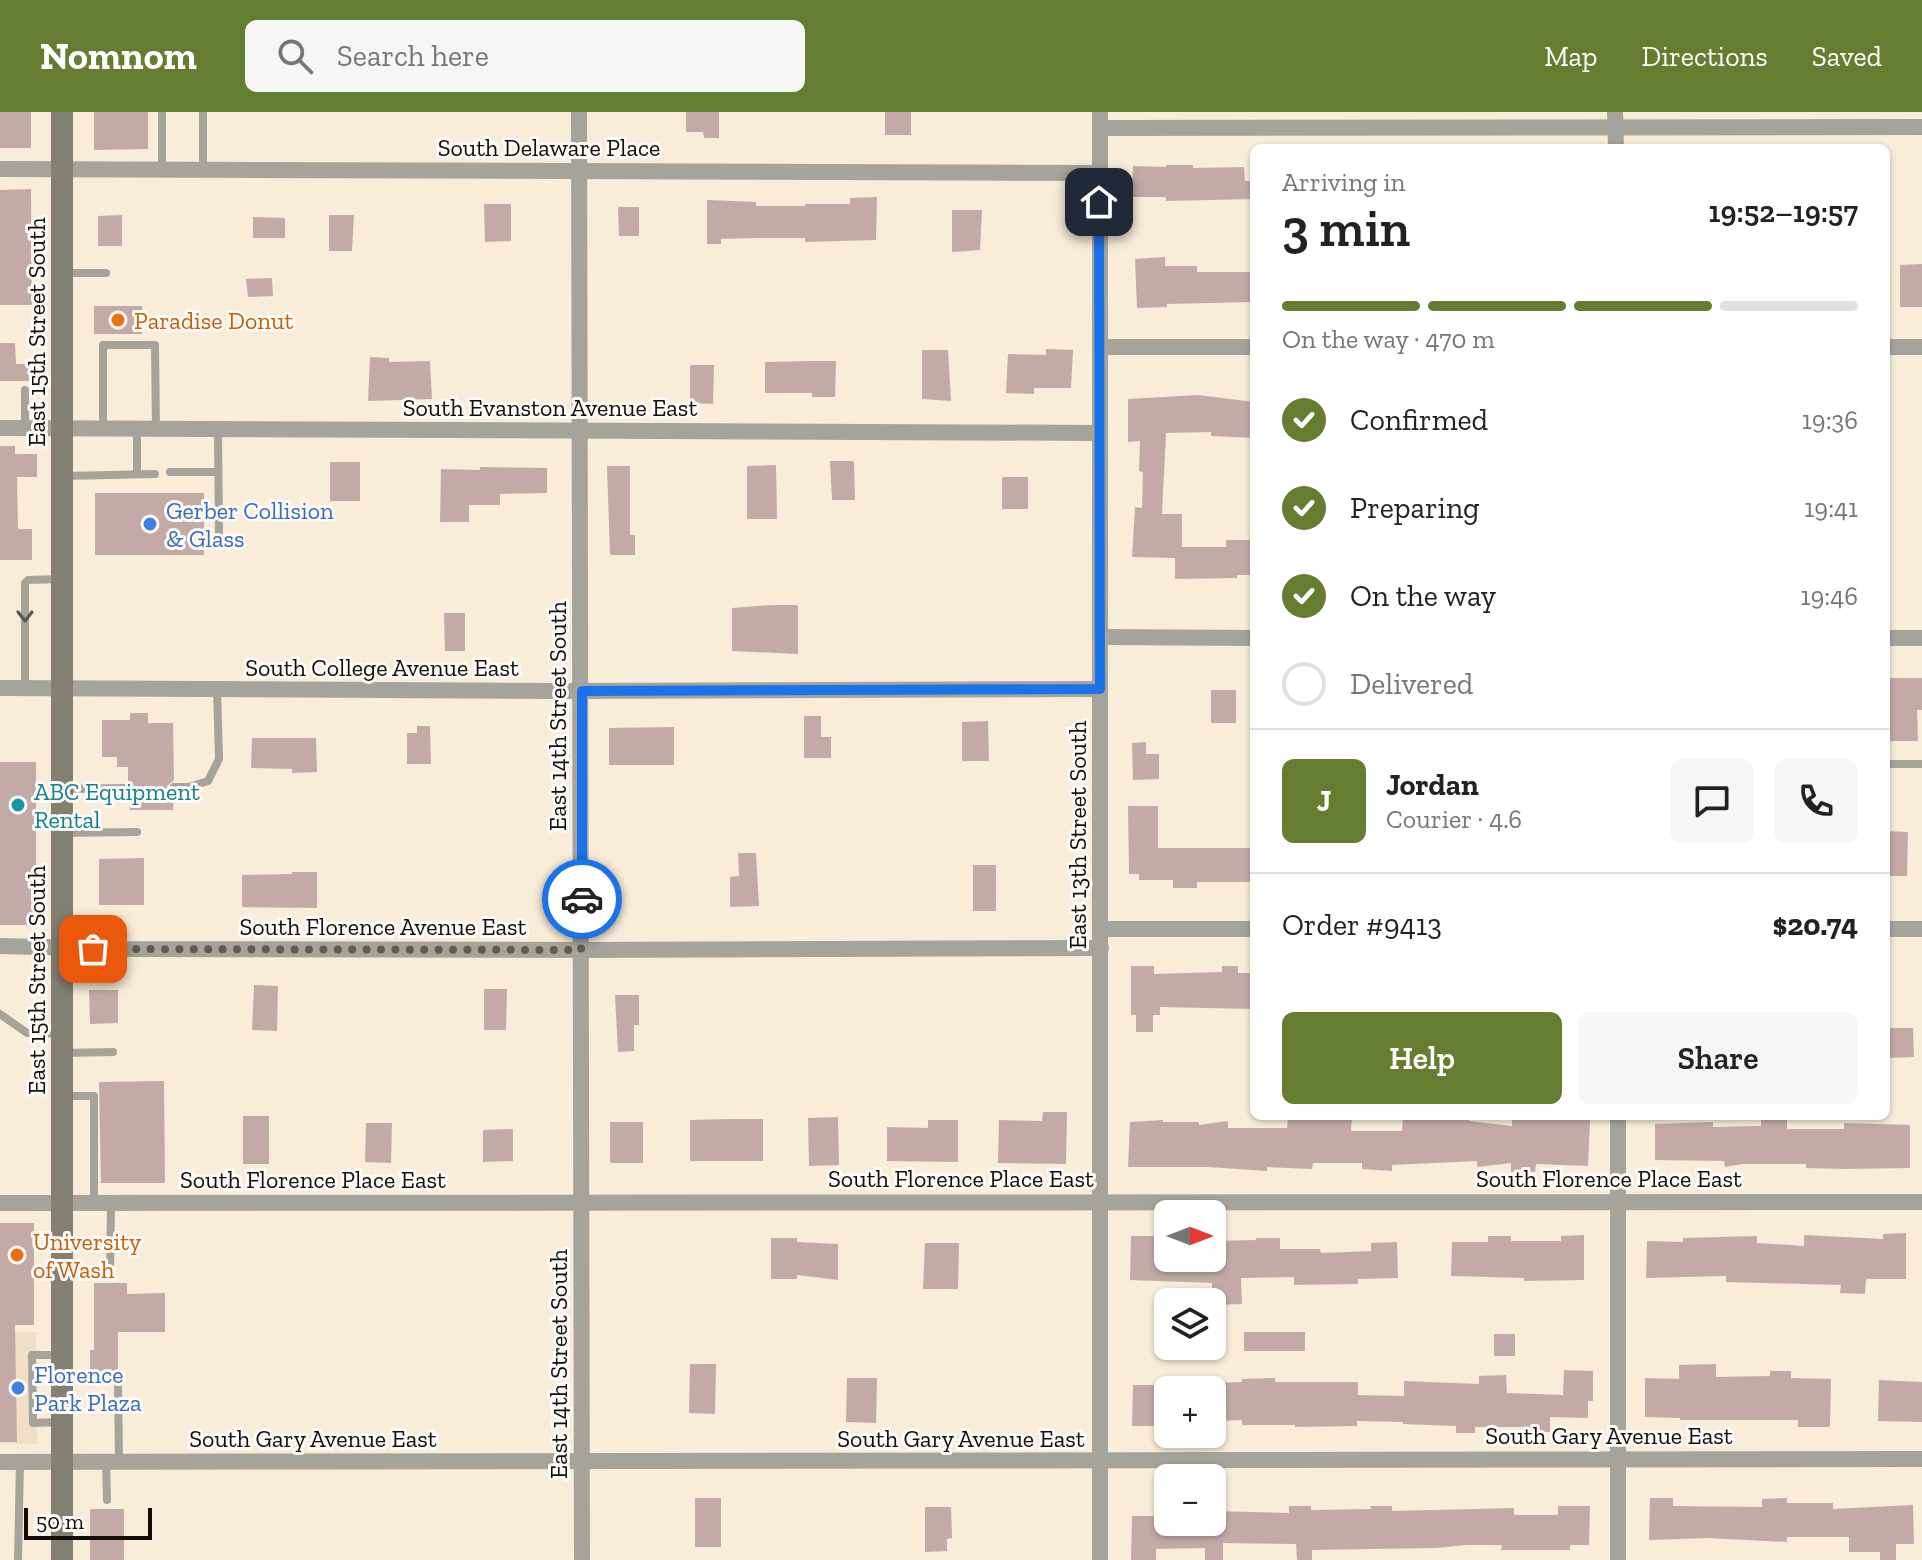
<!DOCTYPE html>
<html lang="en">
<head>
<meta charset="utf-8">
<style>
	:root { --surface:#fff; --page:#f6f6f6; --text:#222; --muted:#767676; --line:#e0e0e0; --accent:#657d30 }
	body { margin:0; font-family:"Zilla Slab",serif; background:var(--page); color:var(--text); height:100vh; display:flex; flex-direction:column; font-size:30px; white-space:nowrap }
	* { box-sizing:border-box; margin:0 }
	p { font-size:26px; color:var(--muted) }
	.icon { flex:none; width:44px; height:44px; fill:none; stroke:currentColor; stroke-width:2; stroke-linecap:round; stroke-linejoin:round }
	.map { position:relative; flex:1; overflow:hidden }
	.details { position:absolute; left:1250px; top:32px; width:640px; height:976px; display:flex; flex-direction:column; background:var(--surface); border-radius:12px; box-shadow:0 2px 6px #0004 }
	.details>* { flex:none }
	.needle { width:52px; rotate:90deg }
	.tools { position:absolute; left:1154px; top:1088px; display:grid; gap:16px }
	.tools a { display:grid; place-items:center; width:72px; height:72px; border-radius:12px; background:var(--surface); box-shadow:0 2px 6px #0004; font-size:40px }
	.scale { position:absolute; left:24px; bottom:20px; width:128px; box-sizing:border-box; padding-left:8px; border:4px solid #110d07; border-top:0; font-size:22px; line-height:28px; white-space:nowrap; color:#110d07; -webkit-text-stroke:6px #fdfaf7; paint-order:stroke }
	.pin { position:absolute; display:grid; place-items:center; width:68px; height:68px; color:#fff; margin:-34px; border-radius:16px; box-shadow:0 4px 12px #0006 }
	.courier { position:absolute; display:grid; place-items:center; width:80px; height:80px; margin:-40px; border:6px solid #1a73e8; border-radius:50%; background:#fff; color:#222; box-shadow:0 2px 10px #0007 }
	.summary em { font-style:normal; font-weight:600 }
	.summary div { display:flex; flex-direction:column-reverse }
	.summary { display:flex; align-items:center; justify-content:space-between; height:136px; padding:0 32px }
	h1 { font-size:52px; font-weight:600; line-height:60px }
	.bar { display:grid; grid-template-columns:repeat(4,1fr); gap:12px 8px; align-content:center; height:96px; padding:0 32px }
	.bar i { height:10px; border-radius:6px; background:var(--line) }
	.bar .on { background:var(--accent) }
	.bar p { grid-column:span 4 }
	.line { display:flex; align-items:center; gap:20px; padding:0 32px; border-top:2px solid var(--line) }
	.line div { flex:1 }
	.round { display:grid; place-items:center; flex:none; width:84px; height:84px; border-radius:12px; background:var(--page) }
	ol { padding:0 32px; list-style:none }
	li { display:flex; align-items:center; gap:24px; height:88px }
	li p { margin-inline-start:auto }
	li .icon { padding:8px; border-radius:50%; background:var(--accent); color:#fff; stroke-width:4 }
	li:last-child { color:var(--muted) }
	li i { width:44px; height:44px; border:4px solid var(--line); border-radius:50% }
	.cta { display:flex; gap:16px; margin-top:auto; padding:16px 32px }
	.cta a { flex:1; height:92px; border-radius:12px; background:var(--accent); color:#fff; font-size:32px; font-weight:600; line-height:92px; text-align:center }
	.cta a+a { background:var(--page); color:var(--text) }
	header { display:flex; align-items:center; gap:48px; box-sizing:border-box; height:112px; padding:0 40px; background:var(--accent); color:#fff }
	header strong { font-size:38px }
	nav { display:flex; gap:44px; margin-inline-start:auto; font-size:28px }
	.search { width:560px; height:72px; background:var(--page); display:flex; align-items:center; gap:20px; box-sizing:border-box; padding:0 28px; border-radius:12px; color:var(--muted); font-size:30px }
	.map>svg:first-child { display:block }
	.built { fill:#f0dfc6 }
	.building { fill:#c3aaa7 }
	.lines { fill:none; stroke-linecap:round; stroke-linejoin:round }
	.service { stroke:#a6a39a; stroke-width:8 }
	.minor { stroke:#a6a39a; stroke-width:16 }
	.secondary { stroke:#847f73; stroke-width:22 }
	.oneway { stroke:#5c5850 }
	.done { stroke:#625b50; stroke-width:8; stroke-dasharray:0 14.4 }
	.route { stroke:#1a73e8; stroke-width:10 }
	.food-dot { fill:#e8710a; stroke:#fdfaf7; stroke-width:3 }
	.shop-dot { fill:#3f7fe0; stroke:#fdfaf7; stroke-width:3 }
	.culture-dot { fill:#0f9aa8; stroke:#fdfaf7; stroke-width:3 }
	.labels { text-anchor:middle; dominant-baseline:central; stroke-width:6; stroke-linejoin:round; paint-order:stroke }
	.street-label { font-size:24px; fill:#110d07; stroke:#fdfaf7 }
	.food-label { font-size:24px; fill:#c56008; stroke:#fdfaf7; text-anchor:start }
	.shop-label { font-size:24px; fill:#366cbe; stroke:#fdfaf7; text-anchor:start }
	.culture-label { font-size:24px; fill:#0d838f; stroke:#fdfaf7; text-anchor:start }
</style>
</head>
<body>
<header>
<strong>Nomnom</strong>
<div class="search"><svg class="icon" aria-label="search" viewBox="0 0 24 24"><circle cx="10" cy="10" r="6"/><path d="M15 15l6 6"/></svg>Search here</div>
<nav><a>Map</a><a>Directions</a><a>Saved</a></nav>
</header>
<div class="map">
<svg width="1922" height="1448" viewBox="0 0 1922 1448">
	<rect width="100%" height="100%" fill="#f9ecd9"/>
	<path class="built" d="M0 1220H36L37 1332H0Z"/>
	<g class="building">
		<rect x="0" y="0" width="31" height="36"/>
		<path d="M94 0H148V37L94 38Z"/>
		<path d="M686 0H719V26H704L703 20H686Z"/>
		<rect x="885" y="0" width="26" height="23"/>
		<path d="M1166 53H1193V56L1244 55 1245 69H1254V87L1166 89V85H1132L1133 54 1166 55Z"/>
		<path d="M31 77 32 193H0V78Z"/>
		<path d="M877 85 876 128 805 130V126H757L721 127V132H707V88L756 90V94H805V92H850V86Z"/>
		<path d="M484 92H511V129L485 130Z"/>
		<path d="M618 95H639V124H619Z"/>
		<path d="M952 98H982L980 138 952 140Z"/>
		<path d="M122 103V134H98V104Z"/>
		<path d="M329 103H354L352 139H329Z"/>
		<path d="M253 105 285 106V126H253Z"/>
		<path d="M1165 145V154H1197V160H1253V190L1167 192V195L1137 196 1135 147Z"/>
		<path d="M1922 152V195H1900V153Z"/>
		<path d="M272 166 273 184 248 185 246 167Z"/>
		<rect x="94" y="194" width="48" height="28"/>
		<path d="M0 231H15L16 252H31V269H0Z"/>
		<path d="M1046 237 1073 238 1071 276H1034V282L1006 281 1008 242 1046 243Z"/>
		<path d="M922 238H948L951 289 922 287Z"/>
		<path d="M370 245 389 246V250L430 249 432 287 368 289Z"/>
		<path d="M812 249H836L835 285H812V281H765V250Z"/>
		<path d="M690 253H714L713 292 690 291Z"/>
		<path d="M1198 283 1254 290V326L1211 324V320L1166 321 1162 402H1182V435H1226V428H1254L1251 463H1237V466L1175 467V446L1132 445 1135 395 1142 396 1143 360 1139 359 1140 329 1128 330V287Z"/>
		<path d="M0 334H15V342H37V365H17L18 417H32V448H0Z"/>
		<path d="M830 349H854L855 388H832Z"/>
		<rect x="330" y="350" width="30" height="39"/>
		<path d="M776 353 777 407H747V354Z"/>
		<path d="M607 354H630V423H635V443H610Z"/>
		<path d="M480 355 547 356V381L500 382V393H469V410H440L441 357 480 358Z"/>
		<rect x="1002" y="365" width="26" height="32"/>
		<rect x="95" y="381" width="109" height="62"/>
		<path d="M772 493H798V542L732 539V496Z"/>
		<path d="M444 501H465V539H445Z"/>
		<path d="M1889 566H1922V598H1917L1918 629H1889Z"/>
		<rect x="1211" y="578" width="25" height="33"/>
		<path d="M130 601H148V611H173L174 668 167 674 168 679 174 682 173 698H130L128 683 134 680 135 675 128 669V655H117V645H102V608H130Z"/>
		<path d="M804 604H821V625H831V646H804Z"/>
		<path d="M988 609 989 649H962V610Z"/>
		<path d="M417 614H430L431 652H407V621H417Z"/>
		<path d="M674 615V653H609V616Z"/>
		<path d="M252 626H316L317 660 292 661V657L251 656Z"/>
		<path d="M1146 630V642H1159V667L1133 668 1132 631Z"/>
		<rect x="0" y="650" width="36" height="163"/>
		<path d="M1128 694H1158V736H1254V770H1197V776H1173V768H1139V762H1129Z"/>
		<path d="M1886 719 1908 720 1907 764H1886Z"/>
		<path d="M738 741H756L759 794 730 795V765L739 764Z"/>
		<path d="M144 746V793H99V747Z"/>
		<rect x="973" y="753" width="23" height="46"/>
		<path d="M292 760H317V796L242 795V763L292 762Z"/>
		<path d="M1131 854H1154V862L1222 860V854H1238V861H1254V897L1160 895V903H1153V920H1136V903H1131Z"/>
		<path d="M254 873 278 874 277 919 252 918Z"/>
		<path d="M484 877H507L506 918H484Z"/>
		<path d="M89 878H118V911L90 912Z"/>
		<path d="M615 883H639V913H634V939L618 940Z"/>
		<path d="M1889 916H1913L1914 945 1890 946Z"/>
		<path d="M164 969 165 1071H101L99 970Z"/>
		<path d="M1043 1000H1067L1066 1052 998 1051 999 1008 1042 1009Z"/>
		<rect x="243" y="1004" width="26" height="48"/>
		<path d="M1324 1004H1352L1351 1019H1402L1403 1004H1435V1007H1469V1009L1512 1014V1007L1590 1008 1588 1054 1536 1052 1535 1060H1511V1051L1477 1055V1049L1392 1053V1059L1362 1057V1051H1313L1312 1057 1267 1055V1059L1208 1055H1128L1130 1010 1163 1008V1010H1199V1013L1228 1009V1016H1287L1288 1005 1324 1008Z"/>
		<path d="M1761 1004H1787V1017H1844V1011L1910 1013V1056L1845 1057 1806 1056V1052H1743L1725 1055 1724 1049 1655 1048V1012L1713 1010V1015L1761 1014Z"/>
		<path d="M838 1005 839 1053 809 1054 808 1006Z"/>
		<path d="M729 1007H763V1049H690V1008Z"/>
		<path d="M928 1008H958V1050L887 1049V1015L928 1016Z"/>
		<rect x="610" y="1010" width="33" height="41"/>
		<path d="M366 1011H392L391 1051 365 1050Z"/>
		<path d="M513 1017V1049L483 1050V1018Z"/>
		<path d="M0 1111H34V1213H15L17 1330H0Z"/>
		<path d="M1906 1121V1167H1866L1865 1182 1840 1181 1841 1173 1726 1170V1164L1646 1166 1647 1129 1683 1130V1126L1757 1124V1131L1804 1134V1123L1883 1127V1122Z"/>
		<path d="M1584 1123V1168L1524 1169V1166L1451 1164 1452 1130H1488V1124H1511V1129H1561V1124Z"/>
		<path d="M1131 1124H1158V1146H1212V1129L1256 1128V1126H1280V1137H1320L1321 1141 1371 1139V1131L1397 1130 1398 1166 1358 1167V1172L1294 1173V1165L1241 1166 1242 1192 1212 1193V1171L1130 1168Z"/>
		<path d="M771 1126H797V1130L838 1132V1168L797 1163V1167H771Z"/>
		<path d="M925 1131H959L958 1177H923Z"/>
		<path d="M94 1171H127V1182L165 1181V1220H118V1260H90V1238H94Z"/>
		<rect x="1244" y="1220" width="61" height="19"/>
		<rect x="1494" y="1222" width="21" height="22"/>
		<path d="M690 1252H716L715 1302 689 1301Z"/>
		<path d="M1716 1252V1265L1770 1264V1259H1791V1266L1831 1267 1830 1315H1798V1308H1680V1306L1645 1305V1266L1679 1267V1253Z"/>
		<path d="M1564 1258 1593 1259V1289H1588V1306L1550 1305V1320H1525V1315H1475V1321H1456V1314L1403 1312V1310L1357 1309V1314L1295 1315V1313H1242V1308L1213 1309 1212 1271 1242 1270V1267L1275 1266V1270H1358V1283L1404 1284V1269L1479 1272V1264L1506 1263 1507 1281 1563 1283Z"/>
		<path d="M847 1266H877L876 1311 846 1310Z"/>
		<path d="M1879 1268 1922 1270V1310L1878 1309Z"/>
		<path d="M1133 1273H1156V1314H1132Z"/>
		<rect x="695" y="1386" width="26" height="49"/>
		<path d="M1650 1386H1673V1394L1762 1395V1387L1787 1386V1391H1833V1397L1913 1393 1914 1432H1896V1448H1880V1440H1849V1425H1787V1430L1708 1426 1649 1428Z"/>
		<path d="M1289 1394H1311V1398L1371 1397 1370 1394H1392V1399L1514 1396V1403H1558V1394H1590L1589 1433H1570V1438H1501L1502 1433H1467L1435 1436 1312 1438V1448H1297L1296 1432 1223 1431V1448H1205V1436L1156 1437V1448H1131L1132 1404H1157V1410H1212V1399L1289 1401Z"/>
		<path d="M925 1395H951L952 1426 947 1427V1439L925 1440Z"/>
		<rect x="90" y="1397" width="34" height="51"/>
	</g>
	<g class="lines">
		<g class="service">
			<path d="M162 0V59"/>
			<path d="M203 0V59"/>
			<path d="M63 161H106"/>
			<path d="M25 278V316"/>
			<path d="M103 318V233H155L156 317"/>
			<path d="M137 318V362"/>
			<path d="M218 318 219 423"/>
			<path d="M170 360H218"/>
			<path d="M64 364 155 362"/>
			<path d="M25 576V471L28 468 62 467"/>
			<path d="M1886 652H1922"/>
			<path d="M174 675H189L208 669 219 647 217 578"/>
			<path d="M65 677 128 676"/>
			<path d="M62 721 137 720"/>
			<path d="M89 862 116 861V838"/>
			<path d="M0 902 27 921 61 922"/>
			<path d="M66 941 113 940"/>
			<path d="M63 984H94V1091"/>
			<path d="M65 1163 110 1162 111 1091"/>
			<path d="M61 1243H32L33 1311 62 1310"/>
			<path d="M118 1271 119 1350"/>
			<path d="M106 1350 107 1388"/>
			<path d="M18 1448 20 1350"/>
		</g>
		<g class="minor">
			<path d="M579 0 582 1448"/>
			<path d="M1100 0V1448"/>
			<path d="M1615 0 1616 36"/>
			<path d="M1100 16 1922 15"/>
			<path d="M0 57 1099 61"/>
			<path d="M1100 235H1254"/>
			<path d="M1886 235H1922"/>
			<path d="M0 316 1100 321"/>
			<path d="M1100 525 1254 526"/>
			<path d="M1886 526H1922"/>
			<path d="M0 576 565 579 1100 577"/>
			<path d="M1101 817H1254"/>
			<path d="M1886 817H1922"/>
			<path d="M0 834 116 837 581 838 1101 836"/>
			<path d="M1618 1004V1448"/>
			<path d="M0 1091 1922 1090"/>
			<path d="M0 1350 1922 1347"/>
		</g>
		<path class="secondary" d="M62 1448V0"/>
	</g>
	<defs><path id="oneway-chevron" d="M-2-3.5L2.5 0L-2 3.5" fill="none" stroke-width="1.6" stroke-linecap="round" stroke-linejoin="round" transform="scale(2)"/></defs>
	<use class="oneway" href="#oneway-chevron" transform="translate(25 504) rotate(90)"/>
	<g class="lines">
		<path class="done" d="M93 837 581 838 582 787"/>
		<path class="route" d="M582 787V579L1100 577 1099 90"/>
	</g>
	<g class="food-dot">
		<circle cx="118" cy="208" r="8"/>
		<circle cx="17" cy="1143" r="8"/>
	</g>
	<g class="shop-dot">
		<circle cx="150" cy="412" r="8"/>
		<circle cx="18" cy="1276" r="8"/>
	</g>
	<circle class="culture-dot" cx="18" cy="693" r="8"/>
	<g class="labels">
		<g class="street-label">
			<text x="549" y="35">South Delaware Place</text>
			<text transform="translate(36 220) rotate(-90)">East 15th Street South</text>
			<text x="550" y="295">South Evanston Avenue East</text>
			<text x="382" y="555">South College Avenue East</text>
			<text transform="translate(557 604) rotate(-90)">East 14th Street South</text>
			<text transform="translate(1077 723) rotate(-90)">East 13th Street South</text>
			<text x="383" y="814">South Florence Avenue East</text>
			<text transform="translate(36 868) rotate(-90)">East 15th Street South</text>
			<text x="961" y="1066">South Florence Place East</text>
			<text x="1609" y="1066">South Florence Place East</text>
			<text x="313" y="1067">South Florence Place East</text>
			<text transform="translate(558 1252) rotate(-90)">East 14th Street South</text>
			<text x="1609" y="1323">South Gary Avenue East</text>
			<text x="313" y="1326">South Gary Avenue East</text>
			<text x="961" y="1326">South Gary Avenue East</text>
		</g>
		<g class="food-label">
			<text x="134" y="208">Paradise Donut</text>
			<text x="33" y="1129">University<tspan x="33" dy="28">of Wash</tspan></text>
		</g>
		<g class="shop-label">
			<text x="166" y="398">Gerber Collision<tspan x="166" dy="28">&amp; Glass</tspan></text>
			<text x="34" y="1262">Florence<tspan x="34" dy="28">Park Plaza</tspan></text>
		</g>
		<g class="culture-label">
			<text x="34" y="679">ABC Equipment<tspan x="34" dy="28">Rental</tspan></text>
		</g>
	</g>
</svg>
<div class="tools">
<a><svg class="needle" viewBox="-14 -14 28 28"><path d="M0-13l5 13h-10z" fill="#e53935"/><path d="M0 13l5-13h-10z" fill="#767676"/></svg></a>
<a><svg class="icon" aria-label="layers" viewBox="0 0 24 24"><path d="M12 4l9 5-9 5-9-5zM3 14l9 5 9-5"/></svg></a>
<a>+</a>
<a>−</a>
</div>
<div class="scale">50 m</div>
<div class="pin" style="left:93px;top:837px;background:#ea580c"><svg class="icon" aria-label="bag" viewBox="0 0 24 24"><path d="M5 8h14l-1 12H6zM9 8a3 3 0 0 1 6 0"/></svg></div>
<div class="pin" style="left:1099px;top:90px;background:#1f2937"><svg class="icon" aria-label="home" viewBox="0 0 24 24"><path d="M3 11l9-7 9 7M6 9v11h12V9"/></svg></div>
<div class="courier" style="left:582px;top:787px"><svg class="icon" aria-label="car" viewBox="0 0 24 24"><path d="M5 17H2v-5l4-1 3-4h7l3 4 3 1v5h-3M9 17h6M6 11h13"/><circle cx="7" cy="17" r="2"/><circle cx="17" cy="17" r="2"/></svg></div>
<section class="details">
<div class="summary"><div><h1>3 min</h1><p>Arriving in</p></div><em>19:52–19:57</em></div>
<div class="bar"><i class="on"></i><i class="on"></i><i class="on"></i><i></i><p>On the way · 470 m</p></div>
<ol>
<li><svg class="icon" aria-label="check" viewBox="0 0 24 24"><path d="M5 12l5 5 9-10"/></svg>Confirmed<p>19:36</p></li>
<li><svg class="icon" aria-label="check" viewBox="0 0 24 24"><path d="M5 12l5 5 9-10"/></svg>Preparing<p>19:41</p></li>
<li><svg class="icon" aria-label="check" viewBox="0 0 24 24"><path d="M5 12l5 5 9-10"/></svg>On the way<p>19:46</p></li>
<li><i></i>Delivered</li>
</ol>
<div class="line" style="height:144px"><b class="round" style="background:var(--accent);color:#fff">J</b><div><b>Jordan</b><p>Courier · 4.6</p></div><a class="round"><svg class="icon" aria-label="chat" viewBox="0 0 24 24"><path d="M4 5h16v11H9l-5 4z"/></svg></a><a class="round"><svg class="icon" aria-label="phone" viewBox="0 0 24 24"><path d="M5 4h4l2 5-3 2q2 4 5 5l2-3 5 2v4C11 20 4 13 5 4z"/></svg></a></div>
<div class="line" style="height:104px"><div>Order #9413</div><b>$20.74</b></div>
<div class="cta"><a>Help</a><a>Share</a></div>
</section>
</div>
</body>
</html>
